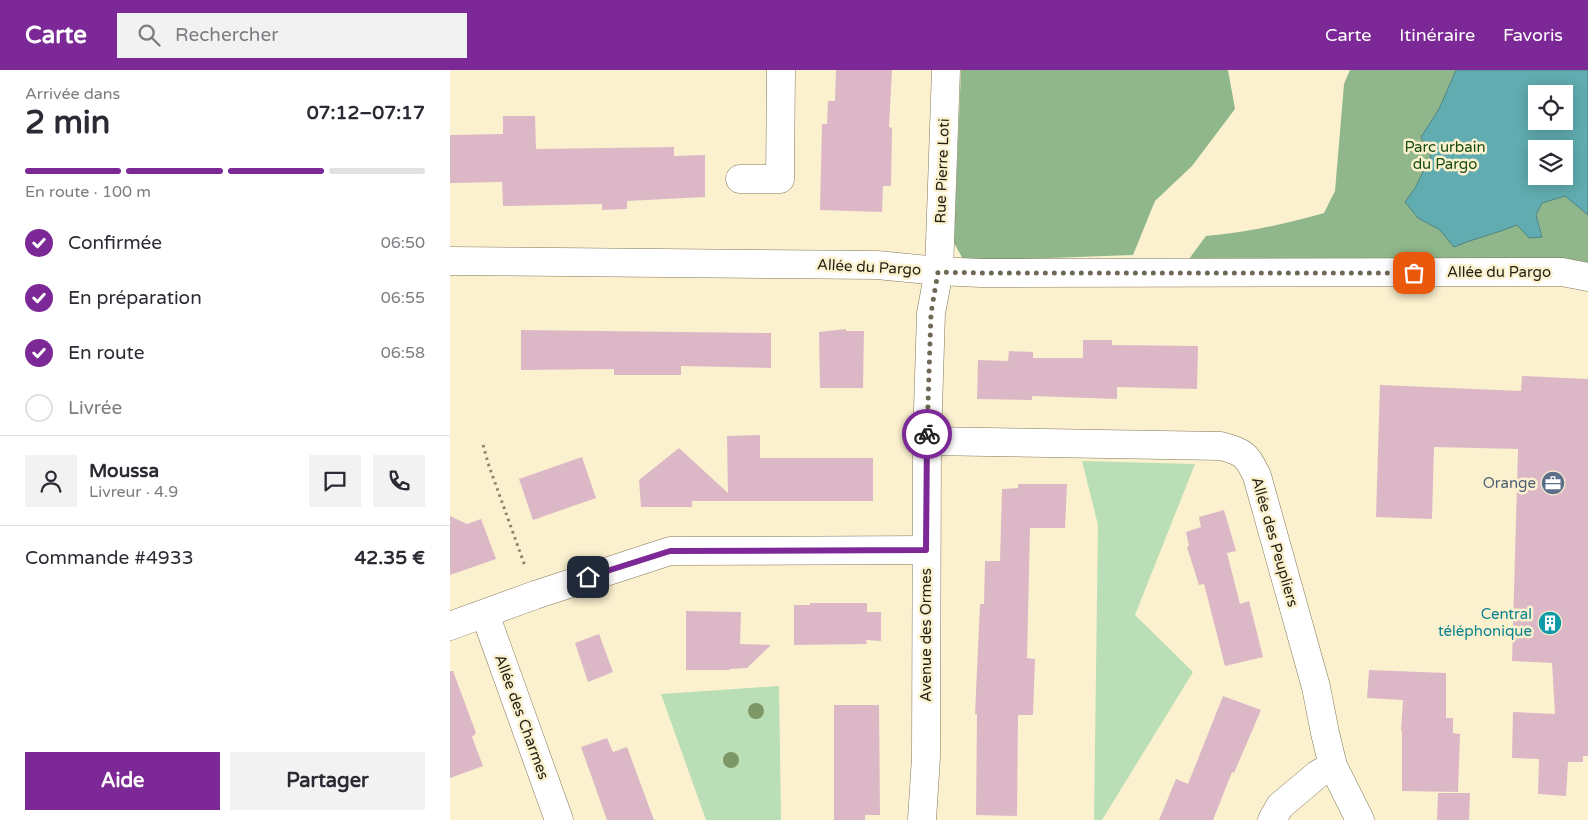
<!DOCTYPE html>
<html lang="fr">
<head>
<meta charset="utf-8">
<style>
	:root { --surface:#fff; --page:#f2f2f3; --text:#2b2b33; --muted:#7c7c81; --line:#e1e1e2; --accent:#7d2897 }
	body { margin:0; font-family:"Varela Round",sans-serif; background:var(--page); color:var(--text); height:100vh; display:flex; flex-direction:column; font-size:19px; white-space:nowrap }
	* { box-sizing:border-box; margin:0 }
	p { font-size:16px; color:var(--muted) }
	.icon { flex:none; width:28px; height:28px; fill:none; stroke:currentColor; stroke-width:2; stroke-linecap:round; stroke-linejoin:round }
	.map { position:relative; flex:1; overflow:hidden }
	.panel { display:flex; flex-direction:column; background:var(--surface); width:450px }
	.panel>* { flex:none }
	.controls { position:absolute; left:1078px; top:15px; display:grid; gap:10px }
	.controls a { display:grid; place-items:center; width:45px; height:45px; border-radius:0px; background:var(--surface); box-shadow:0 2px 12px #0003; font-size:25px }
	.pin { position:absolute; display:grid; place-items:center; width:42px; height:42px; color:#fff; margin:-21px; border-radius:10px; box-shadow:0 2px 8px #0006 }
	.courier { position:absolute; display:grid; place-items:center; width:50px; height:50px; margin:-25px; border:4px solid #7d2897; border-radius:50%; background:#fff; color:#222; box-shadow:0 1px 6px #0007 }
	.summary em { font-style:normal; font-weight:700 }
	.summary div { display:flex; flex-direction:column-reverse }
	.summary { display:flex; align-items:center; justify-content:space-between; height:85px; padding:0 25px }
	h1 { font-size:32px; font-weight:700; line-height:38px }
	.bar { display:grid; grid-template-columns:repeat(4,1fr); gap:8px 5px; align-content:center; height:60px; padding:0 25px }
	.bar i { height:6px; border-radius:4px; background:var(--line) }
	.bar .selected { background:var(--accent) }
	.bar p { grid-column:span 4 }
	.line { display:flex; align-items:center; gap:12px; padding:0 25px; border-top:1px solid var(--line) }
	.line div { flex:1 }
	.round { display:grid; place-items:center; flex:none; width:52px; height:52px; border-radius:0px; background:var(--page) }
	ol { padding:0 25px; list-style:none }
	li { display:flex; align-items:center; gap:15px; height:55px }
	li p { margin-inline-start:auto }
	li .icon { padding:5px; border-radius:50%; background:var(--accent); color:#fff; stroke-width:4 }
	li:last-child { color:var(--muted) }
	li i { width:28px; height:28px; border:2px solid var(--line); border-radius:50% }
	.primary-button { display:flex; gap:10px; margin-top:auto; padding:10px 25px }
	.primary-button a { flex:1; height:58px; border-radius:0px; background:var(--accent); color:#fff; font-size:20px; font-weight:700; line-height:58px; text-align:center }
	.primary-button a+a { background:var(--page); color:var(--text) }
	header { display:flex; align-items:center; gap:30px; box-sizing:border-box; height:70px; padding:0 25px; background:var(--accent); color:#fff }
	header strong { font-size:24px }
	nav { display:flex; gap:28px; margin-inline-start:auto; font-size:18px }
	.search { width:350px; height:45px; background:var(--page); display:flex; align-items:center; gap:12px; box-sizing:border-box; padding:0 18px; border-radius:0px; color:var(--muted); font-size:19px }
	main { display:flex; flex:1; min-height:0 }
	.map>svg:first-child { display:block }
	.green { fill:#badeb5 }
	.forest { fill:#90b78b }
	.water { fill:#60acb0; stroke:#4e8281; fill-rule:evenodd }
	.building { fill:#dcb8c7 }
	.lines { fill:none; stroke-linecap:round; stroke-linejoin:round }
	.minor-casing { stroke:#827859; stroke-width:29 }
	.path { stroke:#8c856e; stroke-width:3; stroke-dasharray:2.5 4; stroke-linecap:butt }
	.minor { stroke:#fff; stroke-width:28 }
	.tree { fill:#7e9767 }
	.done { stroke:#6f6854; stroke-width:5; stroke-dasharray:0 9 }
	.route { stroke:#7d2897; stroke-width:6 }
	.labels { text-anchor:middle; dominant-baseline:central; stroke-width:5; stroke-linejoin:round; paint-order:stroke }
	.park-label { font-size:15px; fill:#174d12; stroke:#fbf1cf }
	.street-label { font-size:15px; fill:#231f12; stroke:#fbf1cf }
	.service-label { font-size:15px; fill:#4e5e75; stroke:#fbf1cf; text-anchor:end }
	.culture-label { font-size:15px; fill:#0d838f; stroke:#fbf1cf; text-anchor:end }
</style>
</head>
<body>
<header>
<strong>Carte</strong>
<div class="search"><svg class="icon" aria-label="search" viewBox="0 0 24 24"><circle cx="10" cy="10" r="6"/><path d="M15 15l6 6"/></svg>Rechercher</div>
<nav><a>Carte</a><a>Itinéraire</a><a>Favoris</a></nav>
</header>
<main>
<section class="panel">
<div class="summary"><div><h1>2 min</h1><p>Arrivée dans</p></div><em>07:12–07:17</em></div>
<div class="bar"><i class="selected"></i><i class="selected"></i><i class="selected"></i><i></i><p>En route · 100 m</p></div>
<ol>
<li><svg class="icon" aria-label="check" viewBox="0 0 24 24"><path d="M5 12l5 5 9-10"/></svg>Confirmée<p>06:50</p></li>
<li><svg class="icon" aria-label="check" viewBox="0 0 24 24"><path d="M5 12l5 5 9-10"/></svg>En préparation<p>06:55</p></li>
<li><svg class="icon" aria-label="check" viewBox="0 0 24 24"><path d="M5 12l5 5 9-10"/></svg>En route<p>06:58</p></li>
<li><i></i>Livrée</li>
</ol>
<div class="line" style="height:90px"><a class="round"><svg class="icon" aria-label="person" viewBox="0 0 24 24"><circle cx="12" cy="8" r="4"/><path d="M4 21q1-7 8-7t8 7"/></svg></a><div><b>Moussa</b><p>Livreur · 4.9</p></div><a class="round"><svg class="icon" aria-label="chat" viewBox="0 0 24 24"><path d="M4 5h16v11H9l-5 4z"/></svg></a><a class="round"><svg class="icon" aria-label="phone" viewBox="0 0 24 24"><path d="M5 4h4l2 5-3 2q2 4 5 5l2-3 5 2v4C11 20 4 13 5 4z"/></svg></a></div>
<div class="line" style="height:65px"><div>Commande #4933</div><b>42.35 €</b></div>
<div class="primary-button"><a>Aide</a><a>Partager</a></div>
</section>
<div class="map">
<svg width="1138" height="750" viewBox="0 0 1138 750">
	<rect width="100%" height="100%" fill="#fbf1cf"/>
	<g class="green">
		<path d="M632 391 745 394 685 545 743 602 652 750H644L648 455Z"/>
		<path d="M329 616 331 750H256L211 624Z"/>
	</g>
	<g class="forest">
		<path d="M511 0H778L785 39 742 96 705 131 683 185 514 191 504 173Z"/>
		<path d="M900 0H1006L989 39 971 67 981 86 965 118 955 132 968 148 990 160 1004 176C1024 168 1046 164 1067 155L1079 168 1092 166 1086 145 1092 133 1115 126 1138 145V194L736 193 756 166C796 163 835 154 874 143L885 121 894 14Z"/>
	</g>
	<path class="water" d="M1006 0H1138V145L1115 126 1092 133 1086 145 1092 167 1079 168 1067 155C1046 164 1024 168 1004 177L990 160 968 148 955 132 965 118 981 86 971 67 989 39ZM1086 24H1114V51H1086ZM1086 79H1114V106H1086Z"/>
	<g class="building">
		<path d="M386 0H442L439 57 442 58 441 116H433L432 142 370 140 372 54H377L378 31H385Z"/>
		<path d="M53 46H85L86 79 224 77V86L255 85V127L177 131V139L152 140V134L53 136 52 112 0 113V65L53 64Z"/>
		<path d="M396 259V261H414L413 318H370L369 262Z"/>
		<path d="M71 260 321 263V298L231 296V305H164V299L71 300Z"/>
		<path d="M633 270H662V275L748 276 747 319 667 317V329L582 326V330L527 329 528 290 558 291 559 281 583 282V288H633Z"/>
		<path d="M1072 306 1138 309V686H1133V692H1118L1116 726 1088 724 1089 689 1062 688 1063 642 1105 644 1102 593 1062 591 1068 379 984 377 982 449 926 447 930 315 1071 321Z"/>
		<path d="M310 365V388H423V431H242V437H191L189 410 229 378 278 423 277 366Z"/>
		<path d="M132 387 146 428 83 450 69 409Z"/>
		<path d="M568 414H617L615 458H580L577 588 585 589 583 645H568L567 746 526 745 527 644H525L530 534H534L535 491H550L552 419 568 418Z"/>
		<path d="M774 440 786 481 777 483 790 534 799 531 813 587 775 596 754 514 749 515 737 477 739 476 736 462 751 457 749 447Z"/>
		<path d="M0 446 17 454 31 449 46 489 0 505Z"/>
		<path d="M360 533H417V542H431V571L416 570 417 574 344 575V535H360Z"/>
		<path d="M236 541 291 542 290 574 321 575 297 598 280 599V600H236Z"/>
		<path d="M149 564 163 602 138 612 125 573Z"/>
		<path d="M919 600 996 603V648H1003V663L1010 664 1008 722 952 721V661H951L953 630 917 628Z"/>
		<path d="M0 601H3L26 663 22 667 33 696 0 708Z"/>
		<path d="M773 626 811 640 784 703 782 702 763 750H709L726 709 738 714Z"/>
		<path d="M384 635H429L430 745H415V750H384Z"/>
		<path d="M157 668 163 682 177 677 204 750H157L131 677Z"/>
		<path d="M988 723H1020L1019 750H987Z"/>
	</g>
	<g class="lines">
		<g class="minor-casing">
			<g id="minor">
				<path d="M290 109H330L331 0"/>
				<path d="M0 191 427 195 489 201 531 203 1112 202 1138 207"/>
				<path d="M477 371 771 376C794 382 797 385 807 406L866 617 875 663 883 696 910 750"/>
				<path d="M35 544 109 750"/>
				<path d="M0 556 85 525 220 481 476 480"/>
				<path d="M472 750 476 687 477 371 481 243 489 201 496 0"/>
				<path d="M822 750 830 736 868 704 883 696"/>
			</g>
		</g>
		<path class="path" d="M33 375 39 396 75 496"/>
		<use href="#minor" class="minor"/>
	</g>
	<g class="tree">
		<circle cx="306" cy="641" r="8"/>
		<circle cx="281" cy="690" r="8"/>
	</g>
	<g class="lines">
		<path class="done" d="M477 364 481 243 488 202 531 203H964"/>
		<path class="route" d="M138 507 220 481 476 480 477 364"/>
	</g>
	<defs>
		<g id="office-disc" transform="scale(1.25)"><circle r="9.5" fill="#5c6f8a" stroke="#fbf1cf"/><path d="M-6-3h4V-5.5h4V-3h4V5H-6ZM-1-4.5V-3h2v-1.5ZM-6 0V1H6V0Z" fill="#fff"/></g>
		<g id="building-disc" transform="scale(1.25)"><circle r="9.5" fill="#0f9aa8" stroke="#fbf1cf"/><path d="M-4-6H4V6H1V3H-1V6H-4ZM-2.5-4.3h1.7v1.8h-1.7ZM.8-4.3h1.7v1.8H.8ZM-2.5-1h1.7V.8h-1.7ZM.8-1h1.7V.8H.8Z" fill="#fff"/></g>
	</defs>
	<g fill-rule="evenodd">
		<use href="#office-disc" x="1103" y="413"/>
		<use href="#building-disc" x="1100" y="553"/>
	</g>
	<g class="labels">
		<g class="park-label">
			<text x="995" y="77">Parc urbain<tspan x="995" dy="17">du Pargo</tspan></text>
		</g>
		<g class="street-label">
			<text transform="translate(492 101) rotate(-88)">Rue Pierre Loti</text>
			<text transform="translate(419 197) rotate(3)">Allée du Pargo</text>
			<text x="1049" y="202">Allée du Pargo</text>
			<text transform="translate(825 472) rotate(74)">Allée des Peupliers</text>
			<text transform="translate(476 565) rotate(-90)">Avenue des Ormes</text>
			<text transform="translate(72 647) rotate(70)">Allée des Charmes</text>
		</g>
		<g class="service-label">
			<text x="1086" y="413">Orange</text>
		</g>
		<g class="culture-label">
			<text x="1082" y="544">Central<tspan x="1082" dy="17">téléphonique</tspan></text>
		</g>
	</g>
</svg>
<div class="controls">
<a><svg class="icon" aria-label="locate" viewBox="0 0 24 24"><circle cx="12" cy="12" r="6"/><path d="M12 2v4M12 18v4M2 12h4M18 12h4"/></svg></a>
<a><svg class="icon" aria-label="layers" viewBox="0 0 24 24"><path d="M12 4l9 5-9 5-9-5zM3 14l9 5 9-5"/></svg></a>
</div>
<div class="pin" style="left:964px;top:203px;background:#ea580c"><svg class="icon" aria-label="bag" viewBox="0 0 24 24"><path d="M5 8h14l-1 12H6zM9 8a3 3 0 0 1 6 0"/></svg></div>
<div class="pin" style="left:138px;top:507px;background:#1f2937"><svg class="icon" aria-label="home" viewBox="0 0 24 24"><path d="M3 11l9-7 9 7M6 9v11h12V9"/></svg></div>
<div class="courier" style="left:477px;top:364px"><svg class="icon" aria-label="bike" viewBox="0 0 24 24"><circle cx="6" cy="16" r="4"/><circle cx="18" cy="16" r="4"/><path d="M6 16l4-8h5l3 8M10 8l3 8H6M13 5h3"/></svg></div>
</div>
</main>
</body>
</html>
